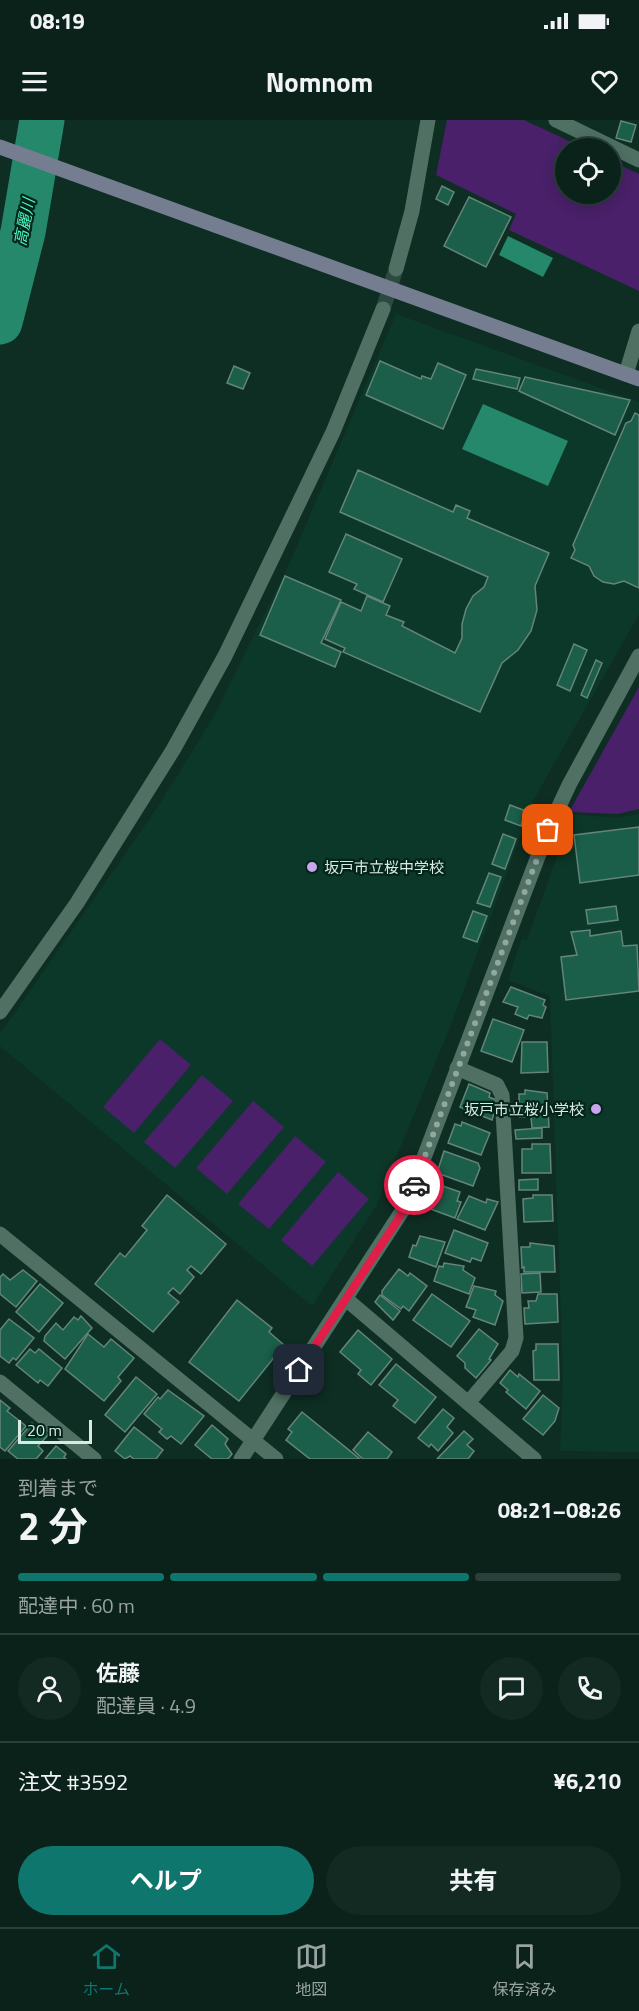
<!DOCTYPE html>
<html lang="ja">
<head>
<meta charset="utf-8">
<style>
	:root { --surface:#0a221a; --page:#132a23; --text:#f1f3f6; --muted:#99a4a2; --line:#2a3f39; --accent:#0f766e }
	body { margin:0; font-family:"Titillium Web","Noto Sans JP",sans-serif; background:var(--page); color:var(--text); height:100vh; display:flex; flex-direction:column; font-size:22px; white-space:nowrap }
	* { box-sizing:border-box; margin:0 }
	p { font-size:20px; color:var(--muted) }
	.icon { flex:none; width:33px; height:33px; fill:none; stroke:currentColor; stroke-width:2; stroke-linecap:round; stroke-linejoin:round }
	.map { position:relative; height:1339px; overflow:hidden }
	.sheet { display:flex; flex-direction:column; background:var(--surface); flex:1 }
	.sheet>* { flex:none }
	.buttons { position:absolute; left:555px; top:18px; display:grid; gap:12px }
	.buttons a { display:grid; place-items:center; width:66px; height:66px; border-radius:50%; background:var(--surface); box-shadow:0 3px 15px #0003,0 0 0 2px var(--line); font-size:30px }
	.scale { position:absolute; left:18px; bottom:15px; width:74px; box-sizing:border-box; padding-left:6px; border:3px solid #d8eae2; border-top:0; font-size:16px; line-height:21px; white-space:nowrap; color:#d8eae2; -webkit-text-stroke:4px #03241a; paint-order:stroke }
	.pin { position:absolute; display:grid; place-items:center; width:51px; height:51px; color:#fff; margin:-26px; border-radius:12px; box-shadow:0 3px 9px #0006 }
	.courier { position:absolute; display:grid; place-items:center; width:60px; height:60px; margin:-30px; border:4px solid #e11d48; border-radius:50%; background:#fff; color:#222; box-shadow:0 2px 8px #0007 }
	.head em { font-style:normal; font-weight:700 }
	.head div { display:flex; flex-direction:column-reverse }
	.head { display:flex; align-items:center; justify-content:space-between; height:102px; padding:0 18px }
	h1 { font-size:39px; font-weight:700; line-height:45px }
	.bar { display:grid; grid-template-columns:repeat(4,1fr); gap:9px 6px; align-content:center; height:72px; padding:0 18px }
	.bar i { height:8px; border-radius:4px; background:var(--line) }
	.bar .current { background:var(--accent) }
	.bar p { grid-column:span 4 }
	.line { display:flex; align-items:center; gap:15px; padding:0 18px; border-top:2px solid var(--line) }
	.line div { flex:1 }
	.round { display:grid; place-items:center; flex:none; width:63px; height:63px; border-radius:32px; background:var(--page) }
	.button { display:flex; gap:12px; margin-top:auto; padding:12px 18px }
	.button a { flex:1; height:69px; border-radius:36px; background:var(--accent); color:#fff; font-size:24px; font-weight:700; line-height:69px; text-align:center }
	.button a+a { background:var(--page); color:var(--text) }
	.status { display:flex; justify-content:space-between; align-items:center; height:42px; padding:0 30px; background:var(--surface); direction:ltr }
	.status svg { height:16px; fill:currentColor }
	header { display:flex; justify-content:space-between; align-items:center; height:78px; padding:0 18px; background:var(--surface); font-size:27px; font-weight:700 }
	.tabs { display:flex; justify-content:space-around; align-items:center; height:84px; border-top:2px solid var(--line); background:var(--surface); font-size:16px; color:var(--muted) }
	.tabs a { display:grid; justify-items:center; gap:3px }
	.tabs .current { color:var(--accent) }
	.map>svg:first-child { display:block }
	.built { fill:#0c382a }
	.green { fill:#492069 }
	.water { fill:#26886a }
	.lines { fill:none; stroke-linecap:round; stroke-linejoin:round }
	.river { stroke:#26886a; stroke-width:45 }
	.building { fill:#1b5e49; stroke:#648578; stroke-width:1.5 }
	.street-tunnel { stroke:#2c4a40; stroke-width:15; stroke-dasharray:15 8; stroke-linecap:butt }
	.street { stroke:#4f7063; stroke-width:15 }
	.secondary { stroke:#757e91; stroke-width:15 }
	.done { stroke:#91a89f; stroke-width:6; stroke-dasharray:0 10.8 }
	.route { stroke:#e11d48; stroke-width:8 }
	.poi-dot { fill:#c9a5ee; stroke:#03241a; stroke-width:2 }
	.labels { text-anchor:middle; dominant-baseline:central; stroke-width:4.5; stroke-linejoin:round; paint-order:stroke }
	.poi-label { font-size:15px; fill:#d8eae2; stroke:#03241a; text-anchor:start }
	.water-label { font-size:16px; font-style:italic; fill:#4cf6c1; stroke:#03241a }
</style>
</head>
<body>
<div class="status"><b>08:19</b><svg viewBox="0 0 49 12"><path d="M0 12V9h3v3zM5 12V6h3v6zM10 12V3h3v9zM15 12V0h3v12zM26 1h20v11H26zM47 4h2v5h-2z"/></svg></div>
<header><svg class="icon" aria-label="menu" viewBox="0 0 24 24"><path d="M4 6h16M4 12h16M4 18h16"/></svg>Nomnom<svg class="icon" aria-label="heart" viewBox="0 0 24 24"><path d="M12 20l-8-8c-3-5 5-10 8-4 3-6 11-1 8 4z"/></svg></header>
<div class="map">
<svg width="639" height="1339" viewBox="0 0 639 1339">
	<rect width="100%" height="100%" fill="#0e2e23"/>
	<g class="built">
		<path d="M396 194 639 282V494L534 679 450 907 376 1086 312 1186 0 926V914L157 688 213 598 290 442Z"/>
		<path d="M567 694 618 698 639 694V1332L560 1331 563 1259 550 876 508 860 522 819 527 820 557 737 555 727Z"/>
	</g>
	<g class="green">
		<path d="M447 0H524L584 28H566V74H610L611 41 639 54V171L509 110 516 94 436 55Z"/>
		<path d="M639 567V689L618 694 569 692Z"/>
		<path d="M160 919 191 945 134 1013 103 987Z"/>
		<path d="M202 955 233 981 175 1048 144 1022Z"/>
		<path d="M253 981 284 1007 227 1074 196 1048Z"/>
		<path d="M295 1016 326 1042 269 1109 238 1084Z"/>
		<path d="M338 1052 369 1079 312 1146 281 1120Z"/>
	</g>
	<g class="water">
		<path d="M508 116 553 138 543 157 499 135Z"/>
		<path d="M483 284 568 321 548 366 462 329Z"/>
	</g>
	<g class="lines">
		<path class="river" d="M0 202 23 112 42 0"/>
	</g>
	<g class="building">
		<path d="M621 1 636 5 631 22 616 18Z"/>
		<path d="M442 66 454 72 448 85 436 79Z"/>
		<path d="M469 77 511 97 486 147 444 126Z"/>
		<path d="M380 241 421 259 422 256 431 259 438 243 466 255 443 309 366 275Z"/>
		<path d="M234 246 250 253 243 269 227 263Z"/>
		<path d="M476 249 520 258 517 269 473 259Z"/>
		<path d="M525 257 630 280 615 315 519 271Z"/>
		<path d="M635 293 639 295V468L624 461 614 464 603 462 594 456 589 446 571 438 575 430 573 425 626 303 631 301Z"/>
		<path d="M358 350 453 392 456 385 470 391 467 398 549 433 535 466 537 490 531 511 518 530 502 543 480 592 343 532 345 528 325 519 341 482 361 491 367 476 390 486 386 495 404 502 402 506 455 533 462 518V504L466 489 473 476 484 467 488 457 340 392Z"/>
		<path d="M346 414 402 439 383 482 354 469 357 464 329 452Z"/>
		<path d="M285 456 341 480 321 523 341 532 335 547 260 515Z"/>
		<path d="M574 524 587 530 570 571 557 565Z"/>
		<path d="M596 540 602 543 587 578 581 575Z"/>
		<path d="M510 685 526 691 521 706 505 700Z"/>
		<path d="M639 707V755L580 763 574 715Z"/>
		<path d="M503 714 516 719 505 749 492 744Z"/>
		<path d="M489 753 501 757 490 787 477 783Z"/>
		<path d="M616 786 618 800 588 804 586 790Z"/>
		<path d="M473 791 487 796 477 822 463 817Z"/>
		<path d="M590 810V816L621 811 623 826 637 825 639 871 566 880 561 837 577 835 571 812Z"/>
		<path d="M511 867 545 880 543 885 546 887 542 898 529 895 527 899 515 894 518 887 503 882Z"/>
		<path d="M493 899 524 910 512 942 481 931Z"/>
		<path d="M522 922H547L548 952 521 953Z"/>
		<path d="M469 964 490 973 489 977 496 980 493 986 496 987 492 1000 460 987Z"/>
		<path d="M525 970 547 973 549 1007 532 1008 531 997H519V974H525Z"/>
		<path d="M462 1002 490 1013 481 1035 448 1023 455 1004 461 1006Z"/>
		<path d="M542 1008V1018L516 1019 515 1010Z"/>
		<path d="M532 1024H550L551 1053H522V1029H532Z"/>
		<path d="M444 1031 478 1043 480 1048 473 1066 437 1053Z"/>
		<path d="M538 1059V1070H519V1060Z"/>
		<path d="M434 1063 460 1072 457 1081 461 1082 455 1098 425 1087Z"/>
		<path d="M167 1075 226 1124 201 1154 191 1146 187 1150 194 1157 180 1174 173 1168 168 1173 179 1182 153 1212 95 1164 120 1133 125 1137 147 1110 142 1106Z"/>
		<path d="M533 1075H552L553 1101 524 1102 523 1079 533 1078Z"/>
		<path d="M469 1076 486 1083 487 1079 498 1082 485 1110 457 1099Z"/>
		<path d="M454 1110 488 1123 481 1141 472 1138 470 1142 445 1133Z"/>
		<path d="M420 1116 445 1122 436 1147 409 1137 413 1125 416 1126Z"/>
		<path d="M530 1123 554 1126 555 1152H524V1147L522 1148 521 1127H530Z"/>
		<path d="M444 1143 464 1146 463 1150 475 1158 469 1174 434 1161 439 1146 443 1147Z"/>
		<path d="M399 1149 408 1156 410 1153 427 1166 409 1191 403 1186 401 1189 382 1175V1171Z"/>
		<path d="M23 1150 37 1161 16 1187 0 1174V1157L3 1154 10 1160Z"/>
		<path d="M540 1153 541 1172 522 1173 521 1154Z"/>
		<path d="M40 1164 63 1183 39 1212 16 1192Z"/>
		<path d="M474 1166 496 1171 495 1175 503 1181 495 1205 473 1197 476 1190 466 1187Z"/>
		<path d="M432 1174 470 1201 451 1227 413 1200Z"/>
		<path d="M538 1174H557L558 1202 525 1204 524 1188H529L528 1181H536Z"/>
		<path d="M380 1175 400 1191 393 1200 375 1182Z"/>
		<path d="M237 1180 272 1208 269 1212 284 1225 239 1281 189 1242Z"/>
		<path d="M81 1196 92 1208 65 1239 44 1221 45 1216 56 1203 63 1210 74 1197 78 1200Z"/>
		<path d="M9 1199 34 1218 16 1240 13 1238 9 1243 0 1236V1210Z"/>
		<path d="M479 1209 498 1224 489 1239 491 1240 476 1258 465 1248V1243L457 1236Z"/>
		<path d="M358 1210 392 1239 371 1265 358 1254 361 1250 340 1232Z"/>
		<path d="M88 1214 104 1227 111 1219 134 1238 118 1257 121 1261 104 1281 65 1249Z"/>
		<path d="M536 1224H558L559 1260H534L533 1231 536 1230Z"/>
		<path d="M30 1229 35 1233 39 1229 62 1248 48 1266 40 1260 38 1263 16 1245Z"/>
		<path d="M396 1244 436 1277 415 1303 393 1286 398 1280 379 1265Z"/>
		<path d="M510 1250 518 1257 519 1254 540 1271 526 1289 506 1272 508 1270 500 1263Z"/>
		<path d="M136 1257 157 1274 125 1312 105 1295Z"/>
		<path d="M168 1270 204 1296 181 1324 171 1316 167 1319 159 1312 162 1309 144 1294 158 1277 160 1279Z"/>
		<path d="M543 1275 559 1288 555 1301 543 1315 523 1299Z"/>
		<path d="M0 1280 10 1288 7 1291 26 1306 5 1331 0 1327Z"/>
		<path d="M443 1289 454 1298 447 1307 453 1313 438 1331 431 1324 429 1327 418 1318Z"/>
		<path d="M302 1292 360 1339H310L286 1320 292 1312 288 1309Z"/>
		<path d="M32 1303 37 1307 39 1304 50 1313 38 1326 43 1331 36 1339H18L8 1331Z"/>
		<path d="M212 1305 228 1319 225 1324 232 1334 228 1339H212L195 1325Z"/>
		<path d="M134 1307 163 1330 156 1339H134L130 1336 125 1339 115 1331Z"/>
		<path d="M464 1311 473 1319 467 1325 474 1331 468 1339H437Z"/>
		<path d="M368 1312 392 1332 387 1339H363L353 1330Z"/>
		<path d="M56 1326 66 1334 64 1337 66 1339H45Z"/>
	</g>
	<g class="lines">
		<path class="street-tunnel" d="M383 189 396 149"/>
		<g class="street">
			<path d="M556 0 639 40"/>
			<path d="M396 149 412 91 428 0"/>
			<path d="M626 254 639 211"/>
			<path d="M0 892 77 783 173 630 225 536 333 312 383 189"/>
			<path d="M457 948 497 965 502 975 516 1218 512 1231 468 1283"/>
			<path d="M0 1114 276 1339"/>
			<path d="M346 1179 534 1339"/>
			<path d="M0 1262 94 1339"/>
			<path d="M241 1339 406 1085 548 710 569 665 639 536"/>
		</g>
		<path class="secondary" d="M0 27 639 259"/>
	</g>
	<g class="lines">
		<path class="done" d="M414 1065 548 710"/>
		<path class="route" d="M299 1250 399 1098 414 1065"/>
	</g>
	<g class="poi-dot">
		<circle cx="312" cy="747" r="6"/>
		<circle cx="596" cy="989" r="6"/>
	</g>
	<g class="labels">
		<g class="poi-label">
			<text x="324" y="747">坂戸市立桜中学校</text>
			<text x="584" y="989" text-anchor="end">坂戸市立桜小学校</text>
		</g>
		<g class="water-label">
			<text transform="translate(24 102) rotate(-79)">高麗川</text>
		</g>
	</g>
</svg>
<div class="buttons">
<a><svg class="icon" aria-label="locate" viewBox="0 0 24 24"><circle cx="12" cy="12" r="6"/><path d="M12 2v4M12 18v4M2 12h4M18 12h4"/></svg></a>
</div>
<div class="scale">20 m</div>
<div class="pin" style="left:548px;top:710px;background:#ea580c"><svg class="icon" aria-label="bag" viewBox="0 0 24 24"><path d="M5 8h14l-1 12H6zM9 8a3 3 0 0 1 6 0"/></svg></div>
<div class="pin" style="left:299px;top:1250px;background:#1f2937"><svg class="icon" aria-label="home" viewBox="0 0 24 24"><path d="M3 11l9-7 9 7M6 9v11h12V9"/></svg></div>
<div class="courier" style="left:414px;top:1065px"><svg class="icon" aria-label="car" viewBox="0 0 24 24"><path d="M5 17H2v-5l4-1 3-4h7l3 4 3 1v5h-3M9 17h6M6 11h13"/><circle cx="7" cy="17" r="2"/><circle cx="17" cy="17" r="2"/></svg></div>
</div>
<section class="sheet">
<div class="head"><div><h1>2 分</h1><p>到着まで</p></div><em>08:21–08:26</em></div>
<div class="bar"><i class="current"></i><i class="current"></i><i class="current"></i><i></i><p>配達中 · 60 m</p></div>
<div class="line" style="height:108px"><a class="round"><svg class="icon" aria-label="person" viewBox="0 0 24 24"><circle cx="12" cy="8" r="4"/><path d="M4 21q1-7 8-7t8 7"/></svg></a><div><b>佐藤</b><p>配達員 · 4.9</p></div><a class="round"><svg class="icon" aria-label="chat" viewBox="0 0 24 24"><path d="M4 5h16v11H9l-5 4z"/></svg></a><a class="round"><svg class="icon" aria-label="phone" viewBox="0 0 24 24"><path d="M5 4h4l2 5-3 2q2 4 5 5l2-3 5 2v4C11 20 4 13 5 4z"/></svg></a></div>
<div class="line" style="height:78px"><div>注文 #3592</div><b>¥6,210</b></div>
<div class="button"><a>ヘルプ</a><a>共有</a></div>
</section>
<nav class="tabs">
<a class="current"><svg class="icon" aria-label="home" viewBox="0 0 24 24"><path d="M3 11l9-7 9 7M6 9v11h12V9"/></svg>ホーム</a>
<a><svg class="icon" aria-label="map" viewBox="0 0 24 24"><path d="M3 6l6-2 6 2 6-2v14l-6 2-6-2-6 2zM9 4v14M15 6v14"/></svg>地図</a>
<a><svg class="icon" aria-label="saved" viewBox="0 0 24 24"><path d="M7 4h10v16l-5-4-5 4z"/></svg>保存済み</a>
</nav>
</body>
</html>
